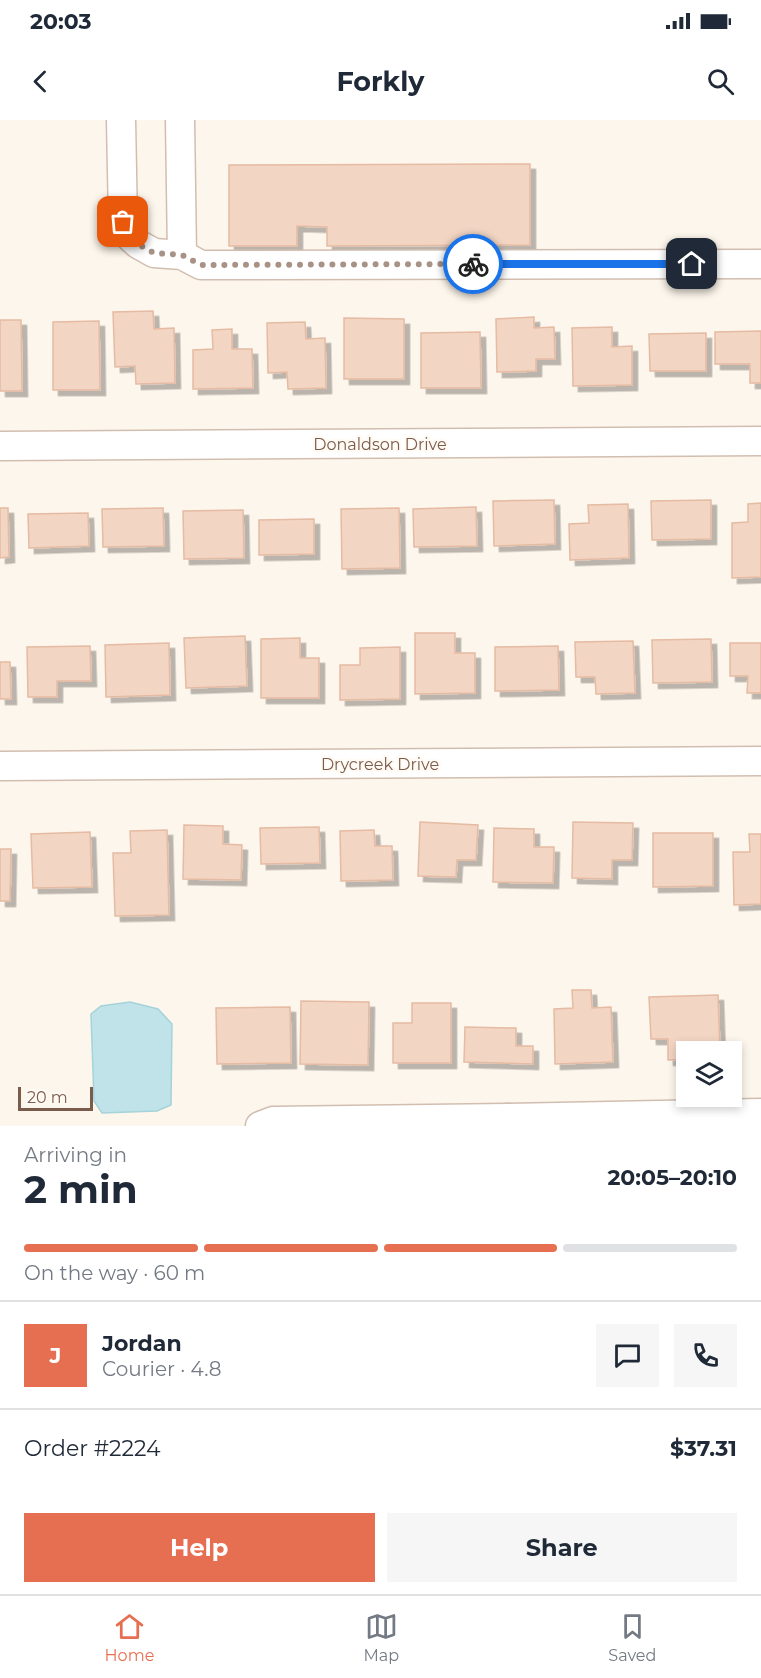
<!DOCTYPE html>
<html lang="en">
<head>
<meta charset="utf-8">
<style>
	:root { --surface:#fff; --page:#f6f6f7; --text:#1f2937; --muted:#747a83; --line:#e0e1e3; --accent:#e76f51 }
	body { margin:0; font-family:Montserrat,sans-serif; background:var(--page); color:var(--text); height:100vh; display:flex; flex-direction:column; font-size:22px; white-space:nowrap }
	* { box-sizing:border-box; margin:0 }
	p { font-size:20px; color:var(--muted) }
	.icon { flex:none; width:33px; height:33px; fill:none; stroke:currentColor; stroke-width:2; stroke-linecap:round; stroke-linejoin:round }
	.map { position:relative; height:1006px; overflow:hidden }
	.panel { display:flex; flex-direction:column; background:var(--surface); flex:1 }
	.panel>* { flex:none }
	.controls { position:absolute; left:676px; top:921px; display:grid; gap:12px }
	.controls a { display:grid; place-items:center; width:66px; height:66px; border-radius:0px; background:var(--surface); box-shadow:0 3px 9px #0003; font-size:30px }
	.scale { position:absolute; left:18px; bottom:15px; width:75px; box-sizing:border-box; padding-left:6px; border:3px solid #7a5c4d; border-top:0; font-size:16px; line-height:21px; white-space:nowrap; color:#7a5c4d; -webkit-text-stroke:4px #fffaf3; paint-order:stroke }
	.pin { position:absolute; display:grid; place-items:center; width:51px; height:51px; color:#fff; margin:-26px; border-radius:12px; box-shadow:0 3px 9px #0006 }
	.courier { position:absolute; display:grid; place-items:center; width:60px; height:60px; margin:-30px; border:4px solid #1a73e8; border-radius:50%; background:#fff; color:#222; box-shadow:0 2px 8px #0007 }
	.overview em { font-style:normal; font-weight:700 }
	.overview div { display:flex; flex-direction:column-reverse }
	.overview { display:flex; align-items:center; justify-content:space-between; height:102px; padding:0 24px }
	h1 { font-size:39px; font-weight:700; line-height:45px }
	.bar { display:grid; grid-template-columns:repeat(4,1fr); gap:9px 6px; align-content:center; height:72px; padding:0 24px }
	.bar i { height:8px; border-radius:4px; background:var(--line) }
	.bar .current { background:var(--accent) }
	.bar p { grid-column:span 4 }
	.line { display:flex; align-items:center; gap:15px; padding:0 24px; border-top:2px solid var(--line) }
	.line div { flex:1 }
	.round { display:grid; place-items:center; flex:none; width:63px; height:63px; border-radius:0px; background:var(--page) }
	.button { display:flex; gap:12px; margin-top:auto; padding:12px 24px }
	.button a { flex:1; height:69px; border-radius:0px; background:var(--accent); color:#fff; font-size:24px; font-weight:700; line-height:69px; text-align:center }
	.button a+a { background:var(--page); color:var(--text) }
	.status { display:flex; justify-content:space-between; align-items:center; height:42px; padding:0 30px; background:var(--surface); direction:ltr }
	.status svg { height:16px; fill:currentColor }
	header { display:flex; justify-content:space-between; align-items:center; height:78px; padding:0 24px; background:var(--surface); font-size:27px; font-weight:700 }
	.tabs { display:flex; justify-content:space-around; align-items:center; height:84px; border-top:2px solid var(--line); background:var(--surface); font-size:16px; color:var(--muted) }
	.tabs a { display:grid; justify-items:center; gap:3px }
	.tabs .current { color:var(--accent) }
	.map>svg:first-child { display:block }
	.water { fill:#bfe3e8; stroke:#a5d3da; stroke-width:1.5 }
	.building { fill:#f3d5c3; stroke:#e6bba3; stroke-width:1.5; filter:url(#shadow) }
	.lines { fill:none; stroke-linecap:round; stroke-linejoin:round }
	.minor-casing { stroke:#d1beb0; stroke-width:31 }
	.minor { stroke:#fff; stroke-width:28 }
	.done { stroke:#a89285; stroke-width:6; stroke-dasharray:0 10.8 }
	.route { stroke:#1a73e8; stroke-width:8 }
	.labels { text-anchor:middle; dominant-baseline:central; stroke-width:4.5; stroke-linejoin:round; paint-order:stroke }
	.street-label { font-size:16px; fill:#7a5c4d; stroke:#fffaf3 }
</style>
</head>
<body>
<div class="status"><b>20:03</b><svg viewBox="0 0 49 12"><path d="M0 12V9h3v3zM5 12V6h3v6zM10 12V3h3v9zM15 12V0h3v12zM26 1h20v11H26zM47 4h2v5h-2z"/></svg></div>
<header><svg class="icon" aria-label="back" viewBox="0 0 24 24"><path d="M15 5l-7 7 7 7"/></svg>Forkly<svg class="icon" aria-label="search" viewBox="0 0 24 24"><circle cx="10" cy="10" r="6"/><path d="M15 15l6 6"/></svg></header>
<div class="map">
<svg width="761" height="1006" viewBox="0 0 761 1006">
	<defs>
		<filter id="shadow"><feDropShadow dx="5.5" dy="5.5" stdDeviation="0" flood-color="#0004"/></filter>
	</defs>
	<rect width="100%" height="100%" fill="#fdf6ec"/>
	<path class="water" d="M130 882 158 889 172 904 171 985 157 991 102 993 94 981 91 894 101 886Z"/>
	<g class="building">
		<path d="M530 44V125L327 126V107L297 106V126H229V45Z"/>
		<path d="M153 191 154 209 174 208 175 263 136 264 135 246 115 247 113 192Z"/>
		<path d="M534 197V208L554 207 555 239H536V251L497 252 496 199Z"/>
		<path d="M344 198 404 199V259H344Z"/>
		<path d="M0 200H21L22 271H0Z"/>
		<path d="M99 201 100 270H53V202Z"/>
		<path d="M305 202 306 219 325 218 326 268 288 269 287 252 268 253 267 203Z"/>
		<path d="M612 207V227L632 226V265L573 266 572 208Z"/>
		<path d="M232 209V229H252L253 268 193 269V230L213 229 212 210Z"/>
		<path d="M761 211V263H750V244H715V212Z"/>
		<path d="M480 212 481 268H421V213Z"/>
		<path d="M706 213V251H650L649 214Z"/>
		<path d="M554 380 555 424 494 426 493 381Z"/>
		<path d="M711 380V419L652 420 651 381Z"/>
		<path d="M761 383V457L732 458V403L748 402V384Z"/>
		<path d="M628 384 629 438 570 440 569 404 589 403 588 385Z"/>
		<path d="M476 387 477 426 414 427 413 389Z"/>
		<path d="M0 388H8L9 437 0 438Z"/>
		<path d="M163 388 164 426 103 427 102 389Z"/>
		<path d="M399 388 400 448 342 449 341 389Z"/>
		<path d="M243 390 244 438 184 439 183 391Z"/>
		<path d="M88 393 89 426 29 428 28 394Z"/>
		<path d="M314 399V434L259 435V400Z"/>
		<path d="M415 513H455V533H475V573L415 574Z"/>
		<path d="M245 516 247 566 186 568 184 518Z"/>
		<path d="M300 518V538H319V578H261V519Z"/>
		<path d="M711 519 712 562 653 563 652 520Z"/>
		<path d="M633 521 635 573 596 574 595 557H576L575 522Z"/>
		<path d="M169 523 170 575 106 577 105 525Z"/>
		<path d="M730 523H761V573H747L748 556H730Z"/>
		<path d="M90 526 91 561H57V577H28L27 527Z"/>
		<path d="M558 526 559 570 495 571V527Z"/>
		<path d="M400 527V579L340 580V545H360V528Z"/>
		<path d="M0 542H10L11 579H0Z"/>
		<path d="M420 702 478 705 476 740H457L456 757 418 756Z"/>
		<path d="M573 702 633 703 632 740H612V759L572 758Z"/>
		<path d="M184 705 223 706V724L242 725 241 760 183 759Z"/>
		<path d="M319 707 320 743 261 744 260 708Z"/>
		<path d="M494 708 534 709V727H554L553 763 493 762Z"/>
		<path d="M167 710 169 795 115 796 113 733H131L130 711Z"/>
		<path d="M374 710 375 726H392L393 760 341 761 340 711Z"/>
		<path d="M90 712 92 767 33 768 31 714Z"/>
		<path d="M653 713H713V766L653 767Z"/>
		<path d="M749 714H761V784L734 785 733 732H750Z"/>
		<path d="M0 729H11L10 781H0Z"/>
		<path d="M572 870H591L592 888 611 887 613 942 555 944 554 889 573 888Z"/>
		<path d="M718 875 720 932H687V939L668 940V919H651L649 877Z"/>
		<path d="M301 881 369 882 368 945 300 944Z"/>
		<path d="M412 883H451V943H393V903H412Z"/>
		<path d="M290 887 291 943 217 944 216 888Z"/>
		<path d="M465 907 516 908V926H533V944L464 942Z"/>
	</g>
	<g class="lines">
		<g class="minor-casing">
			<g id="minor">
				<path d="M121 0 123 102 127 114 138 124 154 133 182 135 201 145 761 144"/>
				<path d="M180 0 182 135"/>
				<path d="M0 326 761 321"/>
				<path d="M0 646 761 641"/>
				<path d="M508 998 761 993"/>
				<path d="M260 1006 273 1001 508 998V1006"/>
			</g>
		</g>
		<use href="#minor" class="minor"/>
	</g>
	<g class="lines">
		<path class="done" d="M123 102 127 114 138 124 154 133 182 135 201 145 473 144"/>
		<path class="route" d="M473 144H692"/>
	</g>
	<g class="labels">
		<g class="street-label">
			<text x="380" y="324">Donaldson Drive</text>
			<text x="380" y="644">Drycreek Drive</text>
		</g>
	</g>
</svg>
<div class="controls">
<a><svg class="icon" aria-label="layers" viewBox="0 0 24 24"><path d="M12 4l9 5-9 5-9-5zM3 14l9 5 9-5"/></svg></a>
</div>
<div class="scale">20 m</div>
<div class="pin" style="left:123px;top:102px;background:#ea580c"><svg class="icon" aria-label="bag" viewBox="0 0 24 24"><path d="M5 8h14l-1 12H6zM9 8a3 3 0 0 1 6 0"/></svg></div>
<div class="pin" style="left:692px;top:144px;background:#1f2937"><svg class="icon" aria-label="home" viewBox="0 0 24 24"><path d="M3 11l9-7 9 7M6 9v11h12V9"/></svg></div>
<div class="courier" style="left:473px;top:144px"><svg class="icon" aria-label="bike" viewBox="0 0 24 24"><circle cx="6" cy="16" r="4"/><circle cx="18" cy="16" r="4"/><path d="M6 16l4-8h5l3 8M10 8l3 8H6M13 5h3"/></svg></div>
</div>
<section class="panel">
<div class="overview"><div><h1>2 min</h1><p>Arriving in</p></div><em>20:05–20:10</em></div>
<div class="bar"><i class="current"></i><i class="current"></i><i class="current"></i><i></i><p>On the way · 60 m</p></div>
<div class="line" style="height:108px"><b class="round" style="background:var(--accent);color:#fff">J</b><div><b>Jordan</b><p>Courier · 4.8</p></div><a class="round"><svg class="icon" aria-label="chat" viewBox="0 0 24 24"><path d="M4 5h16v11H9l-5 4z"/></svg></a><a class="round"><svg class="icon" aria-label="phone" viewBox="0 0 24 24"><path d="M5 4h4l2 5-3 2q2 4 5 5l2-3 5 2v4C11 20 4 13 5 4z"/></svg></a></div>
<div class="line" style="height:78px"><div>Order #2224</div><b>$37.31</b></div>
<div class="button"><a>Help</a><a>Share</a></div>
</section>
<nav class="tabs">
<a class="current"><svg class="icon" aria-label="home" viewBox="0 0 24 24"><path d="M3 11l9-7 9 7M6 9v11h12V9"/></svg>Home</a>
<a><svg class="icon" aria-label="map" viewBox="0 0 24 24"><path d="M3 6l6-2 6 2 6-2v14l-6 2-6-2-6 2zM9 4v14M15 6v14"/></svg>Map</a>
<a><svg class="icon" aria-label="saved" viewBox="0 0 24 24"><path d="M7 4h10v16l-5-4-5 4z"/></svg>Saved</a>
</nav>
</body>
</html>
